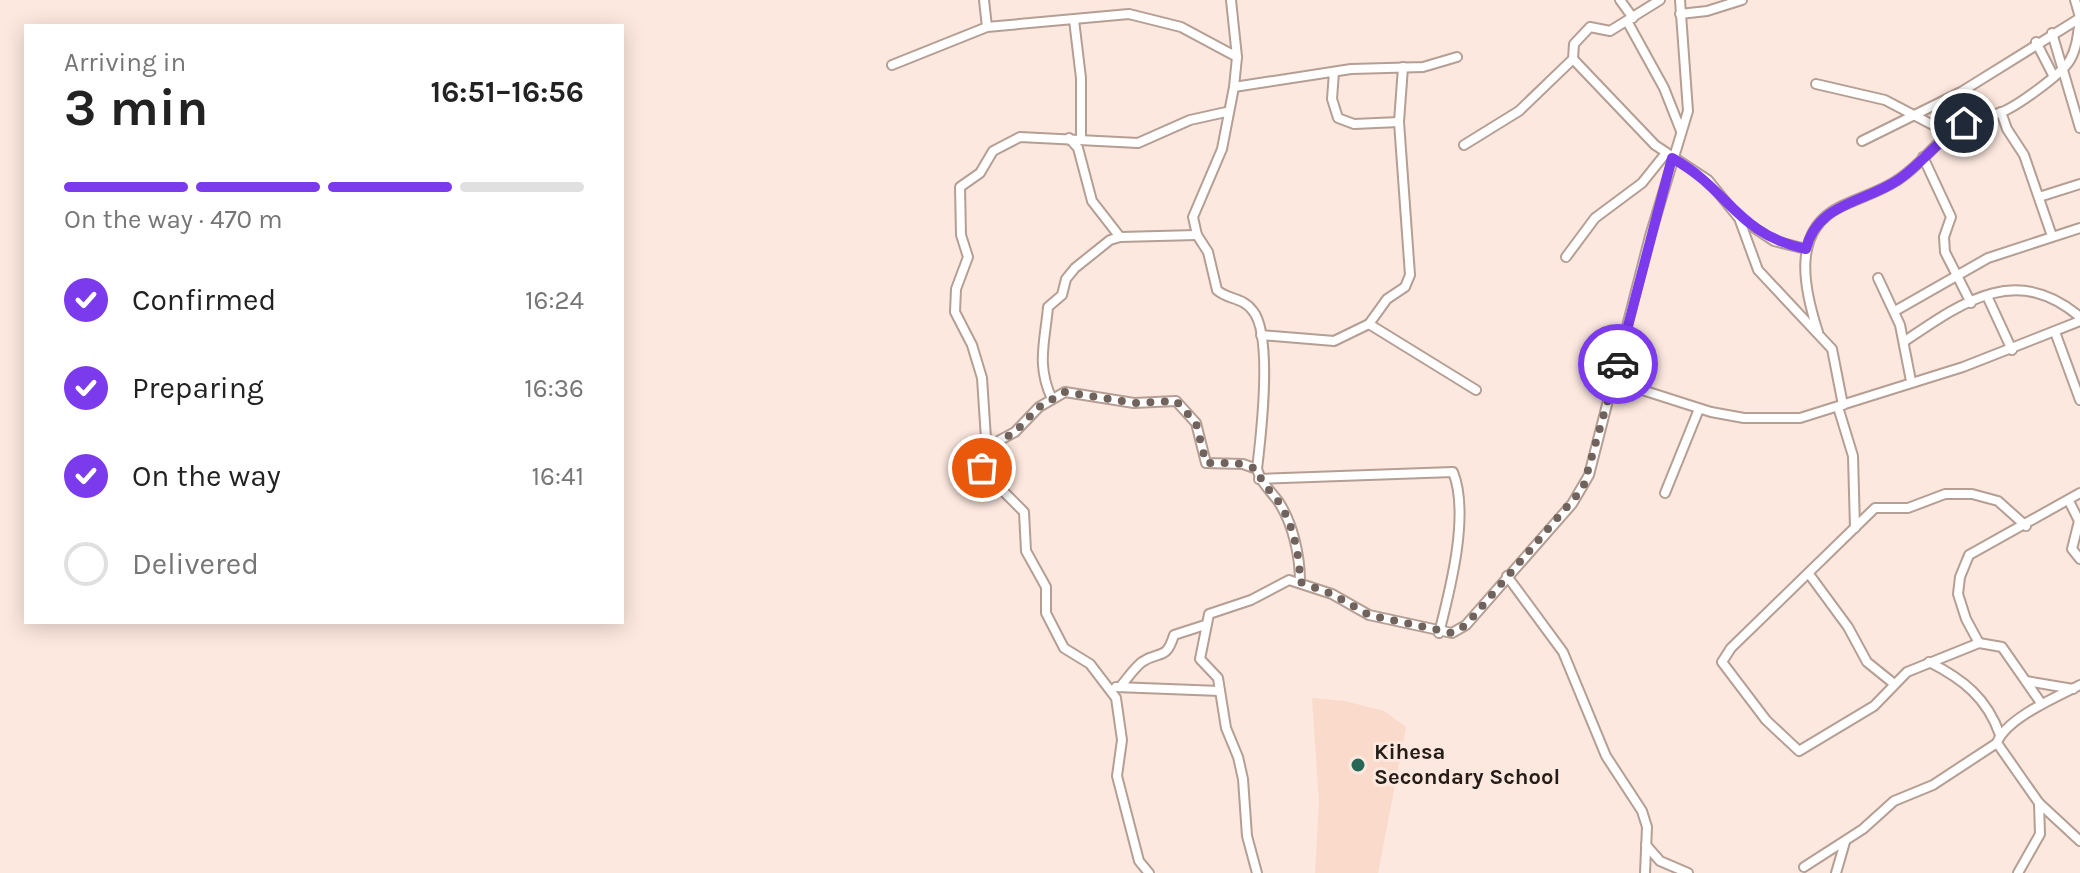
<!DOCTYPE html>
<html lang="en">
<head>
<meta charset="utf-8">
<style>
	:root { --surface:#fff; --page:#f6f6f6; --text:#222; --muted:#767676; --line:#e0e0e0; --accent:#7c3aed }
	body { margin:0; font-family:Karla,sans-serif; background:var(--page); color:var(--text); height:100vh; display:flex; flex-direction:column; font-size:30px; white-space:nowrap }
	* { box-sizing:border-box; margin:0 }
	p { font-size:26px; color:var(--muted) }
	.icon { flex:none; width:44px; height:44px; fill:none; stroke:currentColor; stroke-width:2; stroke-linecap:round; stroke-linejoin:round }
	.map { position:relative; flex:1; overflow:hidden }
	.details { position:absolute; left:24px; top:24px; width:600px; height:600px; display:flex; flex-direction:column; background:var(--surface); border-radius:0px; box-shadow:0 4px 20px #0003 }
	.details>* { flex:none }
	.pin { position:absolute; display:grid; place-items:center; width:68px; height:68px; color:#fff; margin:-34px; border:4px solid #fff; border-radius:50%; box-shadow:0 2px 8px #0007 }
	.courier { position:absolute; display:grid; place-items:center; width:80px; height:80px; margin:-40px; border:6px solid #7c3aed; border-radius:50%; background:#fff; color:#222; box-shadow:0 2px 10px #0007 }
	.summary em { font-style:normal; font-weight:700 }
	.summary div { display:flex; flex-direction:column-reverse }
	.summary { display:flex; align-items:center; justify-content:space-between; height:136px; padding:0 40px }
	h1 { font-size:52px; font-weight:700; line-height:60px }
	.bar { display:grid; grid-template-columns:repeat(4,1fr); gap:12px 8px; align-content:center; height:96px; padding:0 40px }
	.bar i { height:10px; border-radius:6px; background:var(--line) }
	.bar .active { background:var(--accent) }
	.bar p { grid-column:span 4 }
	ol { padding:0 40px; list-style:none }
	li { display:flex; align-items:center; gap:24px; height:88px }
	li p { margin-inline-start:auto }
	li .icon { padding:8px; border-radius:50%; background:var(--accent); color:#fff; stroke-width:4 }
	li:last-child { color:var(--muted) }
	li i { width:44px; height:44px; border:4px solid var(--line); border-radius:50% }
	.map>svg:first-child { display:block }
	.built { fill:#fadacb }
	.lines { fill:none; stroke-linecap:round; stroke-linejoin:round }
	.minor-casing { stroke:#b59e93; stroke-width:12 }
	.minor { stroke:#fff; stroke-width:8 }
	.done { stroke:#70635d; stroke-width:8; stroke-dasharray:0 14.4 }
	.route { stroke:#7c3aed; stroke-width:10 }
	.poi-dot { fill:#266756; stroke:#fce8df; stroke-width:3 }
	.labels { text-anchor:middle; dominant-baseline:central; stroke-width:6; stroke-linejoin:round; paint-order:stroke }
	.poi-label { font-size:22px; font-weight:bold; fill:#241c17; stroke:#fce8df; text-anchor:start }
</style>
</head>
<body>
<div class="map">
<svg width="2080" height="873" viewBox="0 0 2080 873">
	<rect width="100%" height="100%" fill="#fce8df"/>
	<path class="built" d="M1312 698 1345 701 1384 711 1406 727 1378 873H1315L1319 802Z"/>
	<g class="lines">
		<g class="minor-casing">
			<g id="minor">
				<path d="M984 0 987 27"/>
				<path d="M1231 0 1237 57 1234 87 1222 149 1193 217 1197 235 1208 252 1217 290C1228 300 1243 297 1253 311 1273 336 1261 436 1257 469 1261 483 1270 490 1278 501 1293 523 1300 556 1300 582"/>
				<path d="M1620 0 1633 18"/>
				<path d="M2075 0 2080 17"/>
				<path d="M1680 14 1707 11 1742 0"/>
				<path d="M1074 20 1081 78V139"/>
				<path d="M1627 21 1664 88 1681 131"/>
				<path d="M2052 33 2080 128"/>
				<path d="M2036 42 2053 75"/>
				<path d="M1573 59 1574 44 1590 27 1610 31 1660 0"/>
				<path d="M892 65 987 27 1129 14 1181 27 1237 57"/>
				<path d="M1334 72 1332 99 1338 118 1354 124 1399 122"/>
				<path d="M1816 84 1885 100 1948 133"/>
				<path d="M1234 87 1351 69 1423 67 1457 57"/>
				<path d="M2001 112 2007 129 2024 155 2052 236"/>
				<path d="M1069 138 1078 148 1092 201 1120 237"/>
				<path d="M1862 141 1961 92 2080 18"/>
				<path d="M1464 145 1519 111 1573 59 1655 145 1708 180 1738 217 1774 241 1806 249"/>
				<path d="M1923 157 1951 217 1944 237 1945 252 1971 303"/>
				<path d="M2039 197 2080 184"/>
				<path d="M1739 218 1758 270 1832 349 1843 405"/>
				<path d="M1566 257 1595 218 1642 183 1666 153"/>
				<path d="M1878 278 1900 325 1911 381"/>
				<path d="M1987 296 2012 350"/>
				<path d="M1895 311 1988 258 2080 228"/>
				<path d="M1369 324 1387 299 1405 287 1410 275 1399 122 1403 67"/>
				<path d="M1818 332C1804 289 1791 231 1840 207 1858 198 1879 192 1896 181 1921 166 1936 140 1961 125 1974 117 1988 117 2002 112 2017 106 2062 74 2070 60 2077 48 2078 33 2080 19"/>
				<path d="M2055 332 2080 400"/>
				<path d="M1261 335 1334 341 1369 324 1476 390"/>
				<path d="M1905 341C1964 301 2017 263 2080 317"/>
				<path d="M1614 381 1711 412 1744 418H1800L1963 367 2080 321"/>
				<path d="M1052 399C1036 365 1045 342 1048 307L1062 295 1066 279 1075 268 1110 240 1120 237 1197 235"/>
				<path d="M1838 407 1853 456 1855 528"/>
				<path d="M987 454 982 378 972 345 955 312 956 289 968 257 961 235 960 187 980 173 993 151 1020 137 1138 143 1190 120 1226 112"/>
				<path d="M1259 479 1453 472C1470 514 1450 590 1439 633"/>
				<path d="M1665 493 1699 409"/>
				<path d="M2069 501 2079 521 2072 549 2080 559"/>
				<path d="M2026 526 1998 501 1972 494H1945L1908 508H1875L1731 648 1722 662 1766 720 1799 751 1874 706 1907 672 1979 643 2002 647 2041 703"/>
				<path d="M1809 574 1848 627 1867 662 1893 683"/>
				<path d="M1507 576 1563 652 1606 756 1642 811 1647 827 1645 873"/>
				<path d="M1979 643 1966 619 1958 594 1960 577 1969 555 2080 493"/>
				<path d="M1929 662C1963 679 1987 698 2000 735"/>
				<path d="M2026 681 2073 689"/>
				<path d="M2080 685C2058 696 2005 719 1997 743L2039 803 2080 841"/>
				<path d="M1116 687 1220 691"/>
				<path d="M1120 687C1127 679 1134 668 1142 662 1160 650 1166 661 1174 635L1205 625"/>
				<path d="M1646 845 1660 861 1688 873"/>
				<path d="M1804 867 1863 829 1894 801 1933 785 1997 743"/>
				<path d="M1149 873 1139 861 1117 776 1122 740 1116 698 1090 664 1064 648 1046 613V587L1026 551 1024 512 985 473 982 463 1000 440 1015 432 1039 407 1065 392 1134 403 1176 401 1196 423 1206 463 1243 464 1257 469"/>
				<path d="M1257 873 1247 836 1243 779 1238 757 1226 728 1218 678 1200 659 1209 614 1251 600 1289 580 1332 594 1369 615 1452 633 1466 625 1572 504 1589 475 1650 236 1688 111 1680 0"/>
				<path d="M1836 873 1845 842"/>
				<path d="M2018 873 2040 834 2039 803"/>
			</g>
		</g>
		<use href="#minor" class="minor"/>
	</g>
	<g class="lines">
		<path class="done" d="M982 468 995 444 1015 432 1039 407 1065 392 1134 403 1176 401 1196 423 1206 463H1236L1257 469C1261 483 1270 490 1278 501 1293 523 1300 556 1300 582L1332 594 1369 615 1452 633 1466 625 1583 488 1618 364"/>
		<path class="route" d="M1618 364 1672 158C1730 190 1736 234 1806 249 1817 203 1864 203 1898 180 1922 164 1939 139 1964 123"/>
	</g>
	<circle class="poi-dot" cx="1358" cy="765" r="8"/>
	<g class="labels">
		<g class="poi-label">
			<text x="1374" y="752">Kihesa<tspan x="1374" dy="25">Secondary School</tspan></text>
		</g>
	</g>
</svg>
<div class="pin" style="left:982px;top:468px;background:#ea580c"><svg class="icon" aria-label="bag" viewBox="0 0 24 24"><path d="M5 8h14l-1 12H6zM9 8a3 3 0 0 1 6 0"/></svg></div>
<div class="pin" style="left:1964px;top:123px;background:#1f2937"><svg class="icon" aria-label="home" viewBox="0 0 24 24"><path d="M3 11l9-7 9 7M6 9v11h12V9"/></svg></div>
<div class="courier" style="left:1618px;top:364px"><svg class="icon" aria-label="car" viewBox="0 0 24 24"><path d="M5 17H2v-5l4-1 3-4h7l3 4 3 1v5h-3M9 17h6M6 11h13"/><circle cx="7" cy="17" r="2"/><circle cx="17" cy="17" r="2"/></svg></div>
<section class="details">
<div class="summary"><div><h1>3 min</h1><p>Arriving in</p></div><em>16:51–16:56</em></div>
<div class="bar"><i class="active"></i><i class="active"></i><i class="active"></i><i></i><p>On the way · 470 m</p></div>
<ol>
<li><svg class="icon" aria-label="check" viewBox="0 0 24 24"><path d="M5 12l5 5 9-10"/></svg>Confirmed<p>16:24</p></li>
<li><svg class="icon" aria-label="check" viewBox="0 0 24 24"><path d="M5 12l5 5 9-10"/></svg>Preparing<p>16:36</p></li>
<li><svg class="icon" aria-label="check" viewBox="0 0 24 24"><path d="M5 12l5 5 9-10"/></svg>On the way<p>16:41</p></li>
<li><i></i>Delivered</li>
</ol>
</section>
</div>
</body>
</html>
